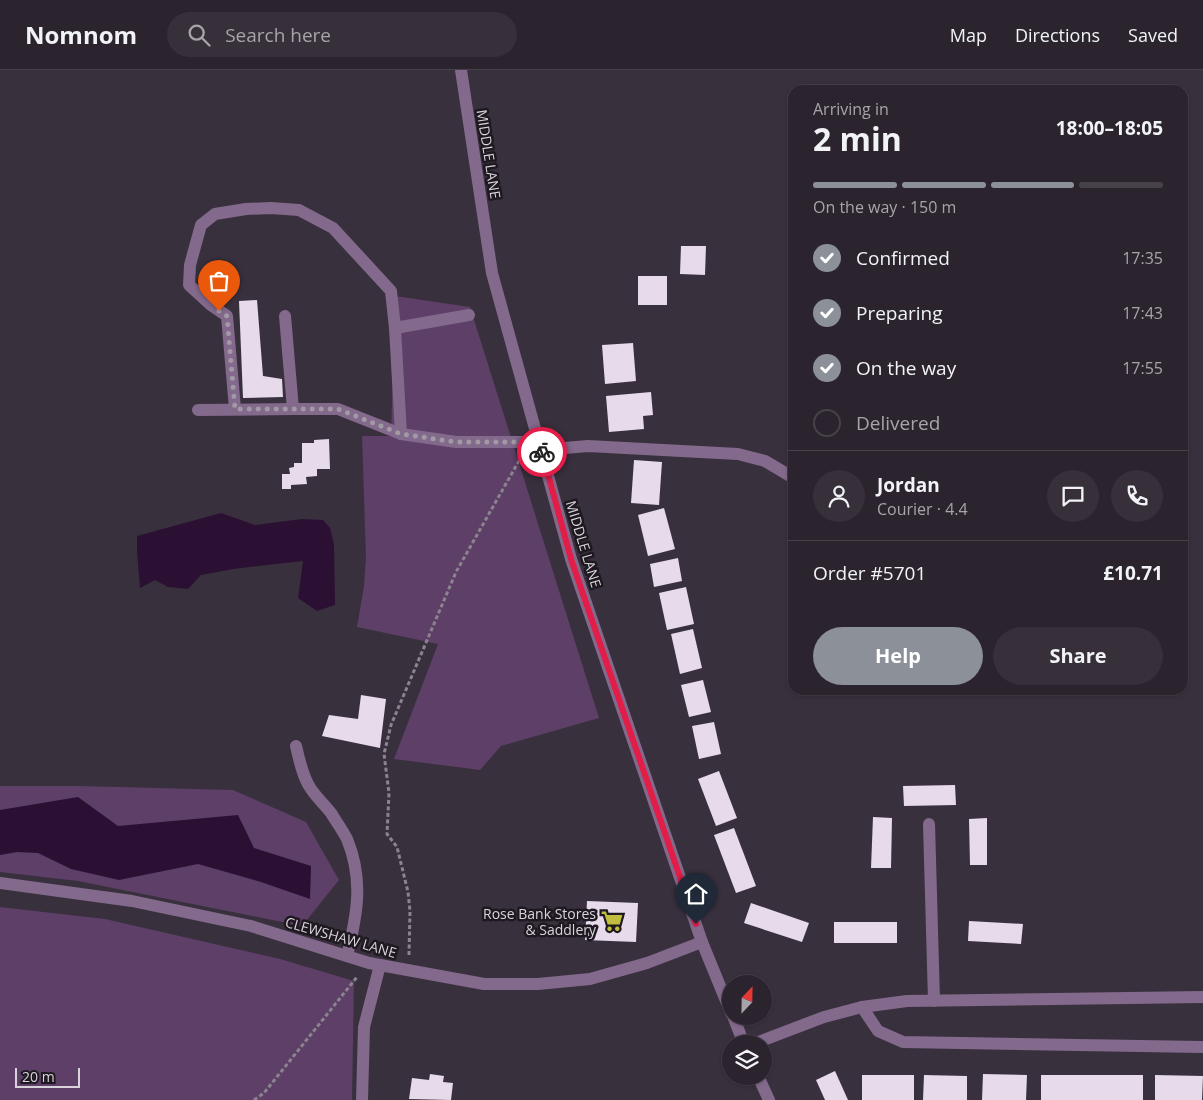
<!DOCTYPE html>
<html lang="en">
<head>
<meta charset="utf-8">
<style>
	:root { --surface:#2b242e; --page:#37303a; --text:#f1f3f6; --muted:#a6a4aa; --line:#47414a; --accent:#8c9099 }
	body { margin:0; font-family:"Open Sans",sans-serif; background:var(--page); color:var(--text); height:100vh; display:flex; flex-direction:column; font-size:19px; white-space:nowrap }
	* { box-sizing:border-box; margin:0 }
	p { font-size:16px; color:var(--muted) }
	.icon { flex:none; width:28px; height:28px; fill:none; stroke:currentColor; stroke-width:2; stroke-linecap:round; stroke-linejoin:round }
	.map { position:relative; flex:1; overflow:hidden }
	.panel { position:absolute; left:788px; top:15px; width:400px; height:610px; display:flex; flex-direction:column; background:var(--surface); border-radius:15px; box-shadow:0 1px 4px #0004,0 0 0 1px var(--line) }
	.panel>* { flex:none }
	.needle { width:32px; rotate:22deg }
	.buttons { position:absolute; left:722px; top:905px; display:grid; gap:10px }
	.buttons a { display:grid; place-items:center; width:50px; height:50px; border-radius:50%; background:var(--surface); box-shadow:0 1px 4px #0004,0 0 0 1px var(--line); font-size:25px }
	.scale { position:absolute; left:15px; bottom:12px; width:65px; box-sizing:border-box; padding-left:5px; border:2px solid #d9d3db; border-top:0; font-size:14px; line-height:18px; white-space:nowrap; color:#d9d3db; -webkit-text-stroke:4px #1e1920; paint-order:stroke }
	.pin { position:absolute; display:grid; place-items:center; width:42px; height:42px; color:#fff; margin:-51px -21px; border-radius:50% 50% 50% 0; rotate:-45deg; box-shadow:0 0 5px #0007 }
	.pin .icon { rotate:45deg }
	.courier { position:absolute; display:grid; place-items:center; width:50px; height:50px; margin:-25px; border:4px solid #e11d48; border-radius:50%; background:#fff; color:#222; box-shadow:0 1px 6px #0007 }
	.head em { font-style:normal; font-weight:700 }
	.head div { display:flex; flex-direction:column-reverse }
	.head { display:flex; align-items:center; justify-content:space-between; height:85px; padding:0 25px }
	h1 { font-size:32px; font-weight:700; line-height:38px }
	.bar { display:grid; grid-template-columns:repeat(4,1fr); gap:8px 5px; align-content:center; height:60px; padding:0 25px }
	.bar i { height:6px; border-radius:4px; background:var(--line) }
	.bar .on { background:var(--accent) }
	.bar p { grid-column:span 4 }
	.line { display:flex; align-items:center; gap:12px; padding:0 25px; border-top:1px solid var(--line) }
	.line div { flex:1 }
	.round { display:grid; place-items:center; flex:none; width:52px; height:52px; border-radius:26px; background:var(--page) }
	ol { padding:0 25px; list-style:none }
	li { display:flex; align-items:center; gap:15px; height:55px }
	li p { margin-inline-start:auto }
	li .icon { padding:5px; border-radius:50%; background:var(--accent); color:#fff; stroke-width:4 }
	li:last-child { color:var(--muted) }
	li i { width:28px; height:28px; border:2px solid var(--line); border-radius:50% }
	.button { display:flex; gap:10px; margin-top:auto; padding:10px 25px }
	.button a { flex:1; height:58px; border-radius:30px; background:var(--accent); color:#fff; font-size:20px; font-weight:700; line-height:58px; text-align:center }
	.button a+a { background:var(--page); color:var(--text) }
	header { display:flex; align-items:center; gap:30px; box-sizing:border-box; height:70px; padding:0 25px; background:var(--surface); border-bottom:1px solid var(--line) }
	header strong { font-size:24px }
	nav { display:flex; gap:28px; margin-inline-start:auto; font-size:18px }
	.search { width:350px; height:45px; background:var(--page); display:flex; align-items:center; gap:12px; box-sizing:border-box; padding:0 18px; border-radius:28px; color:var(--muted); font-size:19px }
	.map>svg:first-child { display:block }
	.green { fill:#5d3f67 }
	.water { fill:#2b1034 }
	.building { fill:#e6daeb }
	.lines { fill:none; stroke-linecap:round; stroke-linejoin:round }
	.path { stroke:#8b848e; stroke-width:3; stroke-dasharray:4 2.5; stroke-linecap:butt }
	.minor { stroke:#83698c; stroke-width:12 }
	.done { stroke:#a19aa4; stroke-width:5; stroke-dasharray:0 9 }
	.route { stroke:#e11d48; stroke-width:6 }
	.labels { text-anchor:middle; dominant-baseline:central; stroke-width:5; stroke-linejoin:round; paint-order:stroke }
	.street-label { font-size:14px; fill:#d9d3db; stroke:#1e1920 }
	.poi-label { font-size:14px; fill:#d9d3db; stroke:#1e1920; text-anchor:end }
</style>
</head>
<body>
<header>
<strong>Nomnom</strong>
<div class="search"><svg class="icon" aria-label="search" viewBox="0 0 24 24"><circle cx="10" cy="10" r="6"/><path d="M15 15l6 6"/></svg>Search here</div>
<nav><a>Map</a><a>Directions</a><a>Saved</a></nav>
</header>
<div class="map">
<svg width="1203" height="1030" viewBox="0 0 1203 1030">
	<rect width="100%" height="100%" fill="#39303d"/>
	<g class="green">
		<path d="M395 226 470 237 599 648 501 676 480 700 394 689 438 574 357 557 364 516 366 487 362 366H391Z"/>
		<path d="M0 716H79L233 720 306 752 339 810 302 856 78 811 0 802Z"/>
		<path d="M0 837 105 849 280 889 354 911 352 1030H0Z"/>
	</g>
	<g class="water">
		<path d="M221 443 255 455 302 449 323 450 330 458 334 474 335 535 317 541 298 528 303 491 233 499 201 505 188 519 168 517 155 510 140 518 137 482V466Z"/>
		<path d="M78 727 118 756 238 745 254 778 311 796 310 829 261 812 198 794 119 810 71 799 38 783 17 782 0 785V740Z"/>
	</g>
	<g class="building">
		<path d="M681 176H706L705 205 680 204Z"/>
		<rect x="638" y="206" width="29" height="29"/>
		<path d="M257 230 263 306 282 309 283 327 243 328 239 231Z"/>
		<path d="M633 273 636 311 605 314 602 275Z"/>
		<path d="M651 322 653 345 643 346 644 359 609 362 606 326Z"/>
		<path d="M329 369 330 399H317V406L306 407 307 414 291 415V419H282V404H290L289 398 294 397V393H302V373H314V370Z"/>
		<path d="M634 390 662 392 659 435 631 433Z"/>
		<path d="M664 438 675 479 648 486 638 445Z"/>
		<path d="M678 488 682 511 654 517 650 494Z"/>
		<path d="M686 517 694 554 667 560 659 523Z"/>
		<path d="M693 559 702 598 680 604 671 564Z"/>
		<path d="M703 610 711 642 689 647 681 615Z"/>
		<path d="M361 625 386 629 380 678 322 666 329 645 358 649Z"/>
		<path d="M714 652 721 684 699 689 692 656Z"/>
		<path d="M719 701 737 748 716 756 698 709Z"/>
		<path d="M955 715 956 735 904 736 903 716Z"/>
		<path d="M873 747 892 748 891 798H871Z"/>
		<path d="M987 748V795H970L969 749Z"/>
		<path d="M734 758 756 816 736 823 714 765Z"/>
		<path d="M587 831 638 833 636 872 585 870Z"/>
		<path d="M751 833 809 853 802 872 744 853Z"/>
		<path d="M969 851 1023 854 1021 874 968 871Z"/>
		<rect x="834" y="852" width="63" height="21"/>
		<path d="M835 1001 848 1030H825L816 1010Z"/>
		<path d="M430 1004 444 1006 443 1012 453 1013 451 1030 409 1029 412 1008 429 1010Z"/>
		<path d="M983 1004 1027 1005 1026 1030H982Z"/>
		<rect x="862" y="1005" width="52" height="25"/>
		<path d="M924 1005 967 1006V1030H923Z"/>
		<rect x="1041" y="1005" width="102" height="25"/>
		<path d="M1155 1005 1203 1006 1202 1030H1155Z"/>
	</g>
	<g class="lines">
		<g class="path">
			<path d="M409 885 410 841 408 822 397 777 387 764 389 723 384 684 391 655 456 502 520 389"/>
			<path d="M254 1030 264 1023 357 907"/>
		</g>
		<g class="minor">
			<path d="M461 0 492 203 571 489 702 872 731 943"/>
			<path d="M285 246 293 339"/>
			<path d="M395 258 401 364"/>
			<path d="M235 339 227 246 211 235 189 215 190 195 201 155 215 144 246 139 271 138 299 140 333 158 391 221 395 258 469 245"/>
			<path d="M198 340 293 339H338L401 364 456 372H539"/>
			<path d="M541 380 588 376 738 384 765 391 792 407"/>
			<path d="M296 676C299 689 303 708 311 719 317 728 325 735 331 743 336 751 343 761 347 769 364 810 357 845 347 886"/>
			<path d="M929 754 934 931"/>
			<path d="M0 813 132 831 251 856 369 893 484 914H538L590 909 647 893 702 872"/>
			<path d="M862 937 878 961 903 972 1202 977"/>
			<path d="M733 946 744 974"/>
			<path d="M753 974 824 947 862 937 907 931 1203 927"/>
			<path d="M758 1006 769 1030"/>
			<path d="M362 1030 364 957 380 895"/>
		</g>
	</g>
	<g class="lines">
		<path class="done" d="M219 241 227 246 235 339H338L401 364 456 372H539L542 382"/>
		<path class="route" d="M542 382 571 489 696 854"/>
	</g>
	<defs>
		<g id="supermarket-bare" transform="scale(1.725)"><path d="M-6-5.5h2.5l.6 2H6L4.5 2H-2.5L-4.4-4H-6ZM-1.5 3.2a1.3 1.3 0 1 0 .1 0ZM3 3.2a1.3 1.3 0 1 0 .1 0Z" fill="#c2bd3f" stroke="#1e1920" stroke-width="2.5" paint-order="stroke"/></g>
	</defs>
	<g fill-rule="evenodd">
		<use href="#supermarket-bare" x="612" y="851"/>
	</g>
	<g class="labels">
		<g class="street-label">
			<text transform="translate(489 84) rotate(81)">MIDDLE LANE</text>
			<text transform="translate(584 474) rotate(73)">MIDDLE LANE</text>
			<text transform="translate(341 867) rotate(16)">CLEWSHAW LANE</text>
		</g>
		<g class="poi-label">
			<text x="596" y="843">Rose Bank Stores<tspan x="596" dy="16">&amp; Saddlery</tspan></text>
		</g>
	</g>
</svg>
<div class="buttons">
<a><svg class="needle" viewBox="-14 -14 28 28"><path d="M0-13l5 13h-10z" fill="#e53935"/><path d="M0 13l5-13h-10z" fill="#a6a4aa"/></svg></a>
<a><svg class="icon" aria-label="layers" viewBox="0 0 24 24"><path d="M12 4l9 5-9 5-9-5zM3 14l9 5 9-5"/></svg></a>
</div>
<div class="scale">20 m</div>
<div class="pin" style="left:219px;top:241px;background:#ea580c"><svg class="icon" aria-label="bag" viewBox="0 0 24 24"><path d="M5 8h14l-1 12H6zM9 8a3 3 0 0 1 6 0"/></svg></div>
<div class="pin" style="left:696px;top:854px;background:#1f2937"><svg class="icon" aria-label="home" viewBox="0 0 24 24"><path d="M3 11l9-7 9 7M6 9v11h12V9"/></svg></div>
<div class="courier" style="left:542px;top:382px"><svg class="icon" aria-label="bike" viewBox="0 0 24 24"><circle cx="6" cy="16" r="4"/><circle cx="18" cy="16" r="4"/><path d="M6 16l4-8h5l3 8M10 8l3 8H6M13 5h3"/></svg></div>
<section class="panel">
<div class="head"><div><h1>2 min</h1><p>Arriving in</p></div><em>18:00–18:05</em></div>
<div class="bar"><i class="on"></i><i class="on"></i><i class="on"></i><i></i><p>On the way · 150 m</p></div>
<ol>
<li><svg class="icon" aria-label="check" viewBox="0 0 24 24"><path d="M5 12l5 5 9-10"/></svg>Confirmed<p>17:35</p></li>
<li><svg class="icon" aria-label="check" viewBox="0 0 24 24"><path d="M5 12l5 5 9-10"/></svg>Preparing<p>17:43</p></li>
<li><svg class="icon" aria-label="check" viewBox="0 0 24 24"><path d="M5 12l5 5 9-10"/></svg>On the way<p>17:55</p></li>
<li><i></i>Delivered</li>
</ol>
<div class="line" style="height:90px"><a class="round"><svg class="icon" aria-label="person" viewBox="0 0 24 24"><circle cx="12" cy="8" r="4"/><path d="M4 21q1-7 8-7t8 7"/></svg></a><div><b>Jordan</b><p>Courier · 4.4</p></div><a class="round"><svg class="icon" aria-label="chat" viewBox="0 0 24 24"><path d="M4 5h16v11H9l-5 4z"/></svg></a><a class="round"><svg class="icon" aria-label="phone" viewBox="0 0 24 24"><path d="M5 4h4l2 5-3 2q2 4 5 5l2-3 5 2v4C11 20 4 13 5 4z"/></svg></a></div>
<div class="line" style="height:65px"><div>Order #5701</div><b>£10.71</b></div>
<div class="button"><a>Help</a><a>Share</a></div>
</section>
</div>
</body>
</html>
